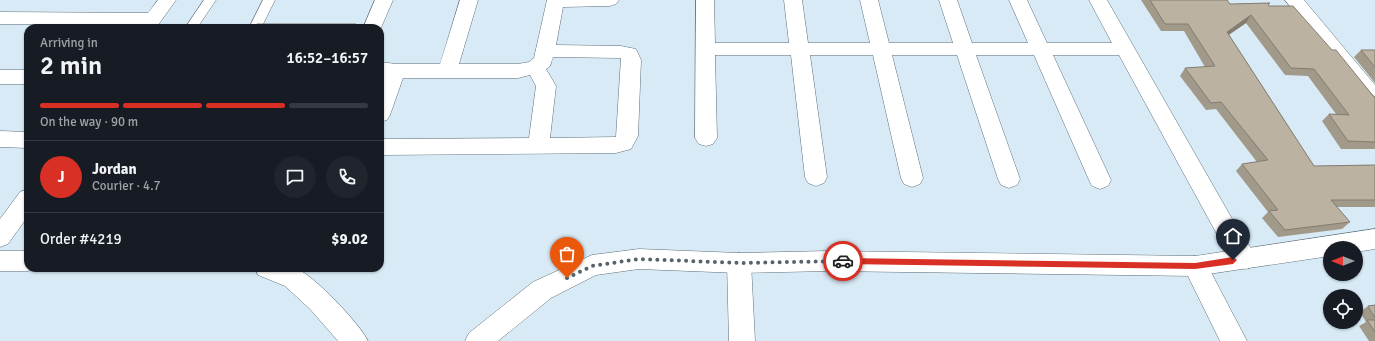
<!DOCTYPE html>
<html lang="en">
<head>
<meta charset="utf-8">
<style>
	:root { --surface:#171b24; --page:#20242c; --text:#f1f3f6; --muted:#9ea1a6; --line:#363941; --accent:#d93025 }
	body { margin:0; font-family:Signika,sans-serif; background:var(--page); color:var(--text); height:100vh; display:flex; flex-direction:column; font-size:15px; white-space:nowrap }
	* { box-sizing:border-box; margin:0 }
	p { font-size:13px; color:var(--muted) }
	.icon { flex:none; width:22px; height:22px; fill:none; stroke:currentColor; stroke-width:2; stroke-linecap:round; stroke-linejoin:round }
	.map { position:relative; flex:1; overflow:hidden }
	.details { position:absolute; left:24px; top:24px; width:360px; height:248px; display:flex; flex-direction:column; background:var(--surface); border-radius:12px; box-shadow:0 1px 3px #0004 }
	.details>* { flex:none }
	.needle { width:26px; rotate:270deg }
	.controls { position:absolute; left:1323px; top:241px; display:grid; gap:8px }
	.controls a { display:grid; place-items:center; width:40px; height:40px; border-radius:50%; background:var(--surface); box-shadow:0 1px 3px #0004; font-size:20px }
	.pin { position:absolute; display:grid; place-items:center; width:34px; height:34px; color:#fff; margin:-41px -17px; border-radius:50% 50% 50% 0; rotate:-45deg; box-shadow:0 0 4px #0007 }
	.pin .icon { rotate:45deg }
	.courier { position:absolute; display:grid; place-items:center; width:40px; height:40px; margin:-20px; border:3px solid #d93025; border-radius:50%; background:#fff; color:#222; box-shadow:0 1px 5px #0007 }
	.headline em { font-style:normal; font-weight:600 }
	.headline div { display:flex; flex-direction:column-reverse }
	.headline { display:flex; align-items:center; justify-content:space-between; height:68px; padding:0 16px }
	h1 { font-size:26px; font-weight:600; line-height:30px }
	.bar { display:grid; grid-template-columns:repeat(4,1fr); gap:6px 4px; align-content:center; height:48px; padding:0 16px }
	.bar i { height:5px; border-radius:3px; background:var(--line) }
	.bar .on { background:var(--accent) }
	.bar p { grid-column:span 4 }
	.line { display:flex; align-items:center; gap:10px; padding:0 16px; border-top:1px solid var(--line) }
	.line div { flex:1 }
	.round { display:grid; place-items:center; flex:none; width:42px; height:42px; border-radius:21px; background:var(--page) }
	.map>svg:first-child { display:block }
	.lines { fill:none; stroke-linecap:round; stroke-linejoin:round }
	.service-casing { stroke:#5e6f79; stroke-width:1 }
	.minor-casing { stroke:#5e6f79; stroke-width:1 }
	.tertiary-casing { stroke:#5e6f79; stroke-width:1 }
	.service { fill:#fff; fill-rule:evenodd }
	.minor { fill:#fff; fill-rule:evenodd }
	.tertiary { fill:#fff; fill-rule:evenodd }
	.wall { fill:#a1998a }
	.shaded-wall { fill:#837d71 }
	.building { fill:#bbb2a1; stroke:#837d71 }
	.route { fill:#d93025 }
	.done { stroke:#576269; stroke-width:4; stroke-dasharray:0 7.2 }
</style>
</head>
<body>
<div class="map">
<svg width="1375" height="341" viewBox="0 0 1375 341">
	<rect width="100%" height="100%" fill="#d7eaf6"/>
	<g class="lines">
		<g class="service-casing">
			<g id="service">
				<path d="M204 0H216L197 28H185Z"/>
				<path d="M263 0H275L261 28H249Z"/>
			</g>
		</g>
		<g class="minor-casing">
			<g id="minor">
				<path d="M158 0H176L156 28H138L140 25 0 24V12L148 13Z"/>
				<path d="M375 0H393L380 30V28H363Z"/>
				<path d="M460 0H478L459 64H518L529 62 534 58 547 0H619L616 4 610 6 563 7 556 45 621 46 636 49 641 60 638 136 631 149 616 153 380 155V139L529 138 536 86 530 75 518 78H403L390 115 387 120 380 122V88L384 76H380V62L396 64H440ZM553 57 621 58 616 137 550 138 556 86 546 69 550 66Z"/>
				<path d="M696 0H714L715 43H789L784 0H802L808 43H870L860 0H878L889 43H953L939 0H957L972 43H1028L1009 0H1027L1047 43H1112L1089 0H1107L1235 224 1258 259 1255 266 1246 269 1237 266 1219 238 1119 55H1053L1111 180 1108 186 1100 189 1092 186 1089 180 1034 55H976L1020 179 1017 185 1009 188 1001 185 998 179 957 55H892L923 178 920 184 912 187 904 184 901 178 873 55H810L827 177 824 183 816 186 808 183 805 177 791 55H715L717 138 713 144 706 146 699 144 695 138Z"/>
				<rect x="0" y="70" width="28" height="14"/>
				<path d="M0 131 28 132V148L0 147Z"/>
				<path d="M28 189V216L8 244 0 247V219L20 192Z"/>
				<path d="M739 253 748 256 751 263 755 341H729L727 263 730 256Z"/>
				<path d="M1195 256 1204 259 1247 341H1220L1183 266 1186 259Z"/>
			</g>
		</g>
		<g class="tertiary-casing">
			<g id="tertiary">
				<path d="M1285 0H1304L1375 85V105L1368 103Z"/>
				<path d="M1375 229V249L1356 252V248H1330V256L1195 276 828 271 739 273 639 269 596 275 551 298 498 341H465L469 333 533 282 592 255 639 249 739 253 828 251 1195 256Z"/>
				<path d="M0 251H28V268H37L28 271H0Z"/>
				<path d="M255 268C267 268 283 265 295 268 312 273 361 325 368 341H338L310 309 285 286 258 275Z"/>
			</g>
		</g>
		<use href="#service" class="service"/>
		<use href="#minor" class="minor"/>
		<use href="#tertiary" class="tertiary"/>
	</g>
	<g class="wall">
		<path d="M1141 0H1227L1230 4 1268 5 1332 50 1375 97V149H1341L1322 121 1329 114H1336L1308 76 1285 75 1246 23 1229 35 1314 166 1375 165V207H1337L1350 222 1342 229 1278 237 1262 218 1268 212 1236 171 1242 164 1257 162 1216 109 1206 110 1180 76 1185 68 1205 67 1184 31H1161Z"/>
		<path d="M1361 50H1375V83L1354 57Z"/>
		<path d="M1375 305V341H1369L1359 326 1366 322 1360 312 1368 306Z"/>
	</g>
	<g class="shaded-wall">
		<path d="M1251 15 1246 23 1222 39 1227 32Z"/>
		<path d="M356 24 358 28H354Z"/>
	</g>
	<g class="building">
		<path d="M1150 0H1227L1230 4 1270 3 1268 4 1269 6H1293L1332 50H1336L1374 97H1375V142L1348 141 1329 114 1349 115 1314 69 1291 68 1251 15 1227 32 1314 166 1375 165V200H1331L1350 222 1285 230 1269 211 1278 210 1242 164 1268 160 1221 102 1211 103 1185 68 1215 66 1188 24H1165Z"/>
		<path d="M257 24H356L354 28H254Z"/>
		<path d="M1361 50H1375V67Z"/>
		<path d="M1375 305V318L1368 306Z"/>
		<path d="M1367 320H1375V332Z"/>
	</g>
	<path class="route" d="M1233 257 1237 260 1233 264 1195 269 843 264 839 261 843 258 1195 263Z"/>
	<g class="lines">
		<path class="done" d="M567 278 592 266 639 259 740 263 843 261"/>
	</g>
</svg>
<div class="controls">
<a><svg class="needle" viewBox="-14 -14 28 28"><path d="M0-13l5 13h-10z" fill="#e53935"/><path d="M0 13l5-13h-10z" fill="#9ea1a6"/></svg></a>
<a><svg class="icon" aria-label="locate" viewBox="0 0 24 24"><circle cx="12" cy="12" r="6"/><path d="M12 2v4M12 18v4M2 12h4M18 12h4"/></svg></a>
</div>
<div class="pin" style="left:567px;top:278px;background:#ea580c"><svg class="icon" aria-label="bag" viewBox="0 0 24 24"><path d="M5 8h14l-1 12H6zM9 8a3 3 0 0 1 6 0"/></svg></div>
<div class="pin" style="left:1233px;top:260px;background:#1f2937"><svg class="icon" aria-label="home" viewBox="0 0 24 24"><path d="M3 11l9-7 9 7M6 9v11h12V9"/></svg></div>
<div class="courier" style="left:843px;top:261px"><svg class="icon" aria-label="car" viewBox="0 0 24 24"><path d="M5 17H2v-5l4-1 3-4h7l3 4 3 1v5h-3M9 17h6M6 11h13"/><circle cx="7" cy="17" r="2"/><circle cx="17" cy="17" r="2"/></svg></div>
<section class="details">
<div class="headline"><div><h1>2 min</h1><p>Arriving in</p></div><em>16:52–16:57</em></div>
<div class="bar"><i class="on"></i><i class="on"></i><i class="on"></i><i></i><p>On the way · 90 m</p></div>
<div class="line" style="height:72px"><b class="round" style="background:var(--accent);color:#fff">J</b><div><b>Jordan</b><p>Courier · 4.7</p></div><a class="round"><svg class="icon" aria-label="chat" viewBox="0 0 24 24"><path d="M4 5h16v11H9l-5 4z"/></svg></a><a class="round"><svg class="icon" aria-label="phone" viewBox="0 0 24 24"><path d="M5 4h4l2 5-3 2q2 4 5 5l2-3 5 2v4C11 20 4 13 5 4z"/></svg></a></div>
<div class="line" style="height:52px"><div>Order #4219</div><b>$9.02</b></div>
</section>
</div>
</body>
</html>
